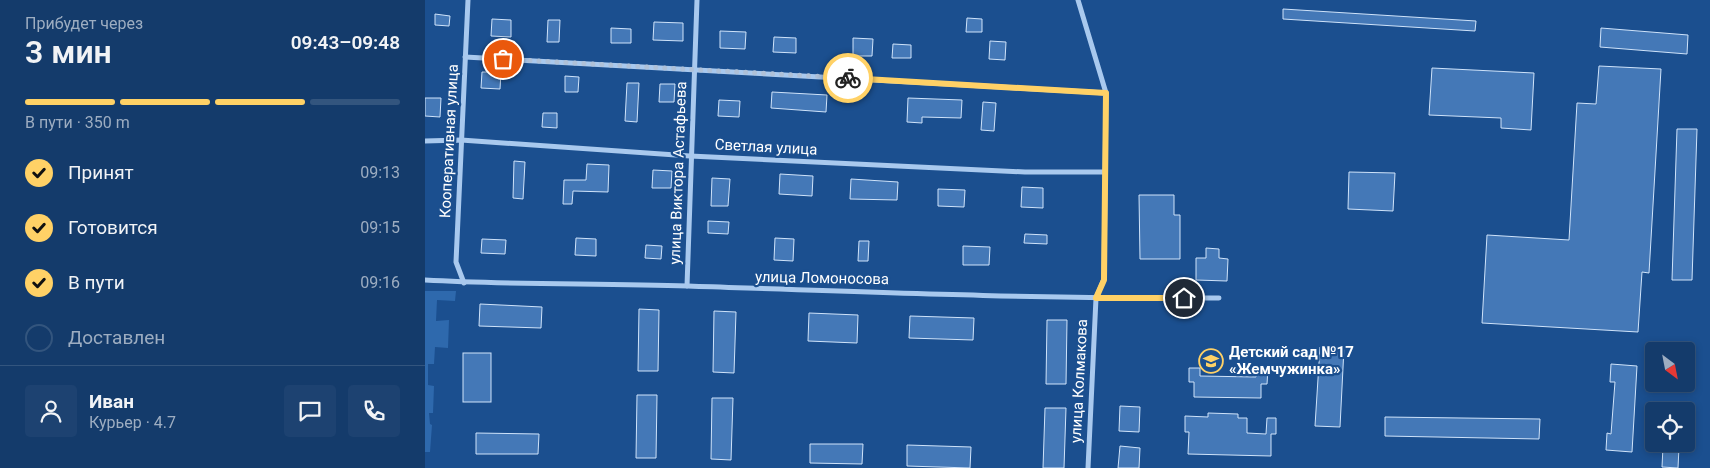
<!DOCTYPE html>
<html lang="ru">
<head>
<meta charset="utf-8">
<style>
	:root { --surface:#143b6b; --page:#1d4271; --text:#f1f3f6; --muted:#9dadc1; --line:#33557e; --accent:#ffd166 }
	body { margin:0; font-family:Roboto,sans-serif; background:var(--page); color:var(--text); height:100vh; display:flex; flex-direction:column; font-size:19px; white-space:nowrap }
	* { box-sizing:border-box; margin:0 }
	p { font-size:16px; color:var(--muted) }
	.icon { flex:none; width:28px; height:28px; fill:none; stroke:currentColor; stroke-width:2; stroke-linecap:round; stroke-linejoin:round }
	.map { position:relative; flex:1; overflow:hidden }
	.details { display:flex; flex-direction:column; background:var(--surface); width:425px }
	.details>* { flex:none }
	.needle { width:32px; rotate:148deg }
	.controls { position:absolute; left:1220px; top:342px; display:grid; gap:10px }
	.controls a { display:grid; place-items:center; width:50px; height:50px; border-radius:5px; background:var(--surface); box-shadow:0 2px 8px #0003,0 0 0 1px var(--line); font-size:25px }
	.pin { position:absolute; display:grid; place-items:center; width:42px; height:42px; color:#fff; margin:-21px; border:2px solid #fff; border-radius:50%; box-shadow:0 1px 5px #0007 }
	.courier { position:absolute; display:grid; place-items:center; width:50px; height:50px; margin:-25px; border:4px solid #ffd166; border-radius:50%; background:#fff; color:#222; box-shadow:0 1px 6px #0007 }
	.headline em { font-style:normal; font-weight:600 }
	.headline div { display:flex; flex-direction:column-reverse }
	.headline { display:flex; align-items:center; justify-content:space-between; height:85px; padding:0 25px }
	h1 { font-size:32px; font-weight:600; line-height:38px }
	.bar { display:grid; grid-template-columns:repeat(4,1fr); gap:8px 5px; align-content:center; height:60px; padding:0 25px }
	.bar i { height:6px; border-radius:4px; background:var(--line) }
	.bar .on { background:var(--accent) }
	.bar p { grid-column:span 4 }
	.line { display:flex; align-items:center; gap:12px; padding:0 25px; border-top:1px solid var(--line) }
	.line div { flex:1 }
	.round { display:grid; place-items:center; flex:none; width:52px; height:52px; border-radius:5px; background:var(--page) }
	ol { padding:0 25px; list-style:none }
	li { display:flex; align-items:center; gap:15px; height:55px }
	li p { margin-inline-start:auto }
	li .icon { padding:5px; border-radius:50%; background:var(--accent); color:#111; stroke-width:4 }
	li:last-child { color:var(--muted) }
	li i { width:28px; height:28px; border:2px solid var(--line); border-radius:50% }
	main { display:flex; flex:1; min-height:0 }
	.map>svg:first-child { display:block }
	.green { fill:#2e69ad }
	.building { fill:#4478b7; stroke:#cfe3fa }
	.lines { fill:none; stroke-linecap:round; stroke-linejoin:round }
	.street { stroke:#a9c9ee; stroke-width:5 }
	.done { stroke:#afc1d8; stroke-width:5; stroke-dasharray:0 9 }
	.route { stroke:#ffd166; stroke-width:6 }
	.labels { text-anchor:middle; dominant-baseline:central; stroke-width:4.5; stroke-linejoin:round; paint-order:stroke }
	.street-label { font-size:15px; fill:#fff; stroke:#1b4f8f }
	.poi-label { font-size:15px; font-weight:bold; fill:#fff; stroke:#1b4f8f; text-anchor:start }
</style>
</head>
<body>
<main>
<section class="details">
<div class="headline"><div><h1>3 мин</h1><p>Прибудет через</p></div><em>09:43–09:48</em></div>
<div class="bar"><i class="on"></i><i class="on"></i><i class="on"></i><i></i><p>В пути · 350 m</p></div>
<ol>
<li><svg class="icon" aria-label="check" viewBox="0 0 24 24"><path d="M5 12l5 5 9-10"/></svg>Принят<p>09:13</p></li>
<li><svg class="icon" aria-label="check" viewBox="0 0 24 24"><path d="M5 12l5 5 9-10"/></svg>Готовится<p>09:15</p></li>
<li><svg class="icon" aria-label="check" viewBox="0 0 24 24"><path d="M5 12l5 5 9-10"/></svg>В пути<p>09:16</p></li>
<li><i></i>Доставлен</li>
</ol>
<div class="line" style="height:90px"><a class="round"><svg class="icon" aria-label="person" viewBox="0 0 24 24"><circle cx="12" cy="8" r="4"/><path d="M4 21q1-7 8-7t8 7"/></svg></a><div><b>Иван</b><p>Курьер · 4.7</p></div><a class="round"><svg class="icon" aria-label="chat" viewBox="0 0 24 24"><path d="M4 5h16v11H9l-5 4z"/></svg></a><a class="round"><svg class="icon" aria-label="phone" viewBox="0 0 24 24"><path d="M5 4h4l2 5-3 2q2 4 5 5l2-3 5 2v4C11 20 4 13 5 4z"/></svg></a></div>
</section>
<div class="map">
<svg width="1285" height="468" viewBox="0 0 1285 468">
	<rect width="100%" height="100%" fill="#1b4f8f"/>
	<path class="green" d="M0 291H31L30 301 12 300 11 321 24 320 23 348 10 347 9 364H3V385L9 386 8 413H4L5 424 7 425 5 452H0Z"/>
	<g class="building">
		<path d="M858 9 1051 21 1050 31 858 19Z"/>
		<path d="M10 14 25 16 24 26 10 25Z"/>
		<path d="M542 18 557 19V32H541Z"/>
		<path d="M67 19 86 20V37L66 36Z"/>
		<path d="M123 20H135L134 42H122Z"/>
		<path d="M229 22 258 23V41L228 40Z"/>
		<path d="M186 28 206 29V43H186Z"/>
		<path d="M1176 28 1263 35 1262 54 1175 47Z"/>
		<path d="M295 31 321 32 320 49 295 48Z"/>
		<path d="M349 37 371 38V53L348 52Z"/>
		<path d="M428 38 448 39 447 56H428Z"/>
		<path d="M565 41 581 42 580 60 564 59Z"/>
		<path d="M468 44 486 45V58H467Z"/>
		<path d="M1174 66 1236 69 1224 273 1217 272 1213 332 1057 323 1062 235 1144 240 1152 103 1171 104Z"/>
		<path d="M1007 68 1109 73 1106 130 1076 128V118L1004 115Z"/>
		<path d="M57 72H76L75 89 56 88Z"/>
		<path d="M140 76 154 77 153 92H140Z"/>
		<path d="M202 83H214L212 122 200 121Z"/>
		<path d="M235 84H250L249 102H234Z"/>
		<path d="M347 92 402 95 401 112 346 108Z"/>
		<path d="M0 98H16L15 117 0 116Z"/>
		<path d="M483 98 537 100 536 118 497 117V123L482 122Z"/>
		<path d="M294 100 315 101 314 117 293 116Z"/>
		<path d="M558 102 571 103 569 131 556 130Z"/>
		<path d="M118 113H132V128L117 127Z"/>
		<path d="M1252 129H1272L1267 280H1247Z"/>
		<path d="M89 161 100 162 98 199 88 198Z"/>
		<path d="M162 164 184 165 183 192 148 191 147 204H138L139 180H161Z"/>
		<path d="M228 170 247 171 246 188H227Z"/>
		<path d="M924 172 970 173 968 211 923 209Z"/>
		<path d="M355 174 388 176 387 196 354 194Z"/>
		<path d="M287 178 305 179 303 206H286Z"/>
		<path d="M426 179 473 182 472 200 425 199Z"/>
		<path d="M597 187 618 188V208L596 207Z"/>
		<path d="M513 189 540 190 539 207 513 206Z"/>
		<path d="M714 195H749V215H755V259H715Z"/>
		<path d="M283 221 304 222 303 234 283 233Z"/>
		<path d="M600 234 622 235V244L599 243Z"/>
		<path d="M151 238 171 239V256L150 255Z"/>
		<path d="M350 238 369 239 368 261 349 260Z"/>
		<path d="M57 239 81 240 80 254 56 253Z"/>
		<path d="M434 241H444L443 261H433Z"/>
		<path d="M221 245 237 246 236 259 220 258Z"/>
		<path d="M538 246 565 247 564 265H538Z"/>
		<path d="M781 248 794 249V258L803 259 802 281 771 280V258H781Z"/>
		<path d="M55 304 117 307 116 328 54 326Z"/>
		<path d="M214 309 234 310 233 371H213Z"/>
		<path d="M289 311 311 312 309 373 288 372Z"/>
		<path d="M384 313 433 315 432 343 383 341Z"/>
		<path d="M485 316 549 318 548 340 484 338Z"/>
		<path d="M622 320H642L641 384H621Z"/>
		<path d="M895 347 919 348 915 427 890 426Z"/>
		<rect x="38" y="353" width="28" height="49"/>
		<path d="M1186 364 1212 366 1207 452 1181 450 1182 433 1186 434 1190 382H1185Z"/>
		<path d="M764 368H775V376L831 377V369H843L842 384H836V398L769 397V382H764Z"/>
		<path d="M212 395H232L231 458H211Z"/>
		<path d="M287 398H308L306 460 286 459Z"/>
		<path d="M695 406 715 407 714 432 694 431Z"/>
		<path d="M620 408H641L639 468H618Z"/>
		<path d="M783 413 813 414V418H822V433L841 434 842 418H851V434H846V456L763 454 764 432H760V416L783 417Z"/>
		<path d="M960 417 1115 419 1114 439 960 436Z"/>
		<path d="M51 433 114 434 113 454H51Z"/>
		<path d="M385 444H438L437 464 385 463Z"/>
		<path d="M482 445 546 447 545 468 482 466Z"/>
		<path d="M695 446 715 448 714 468H693Z"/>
		<path d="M1238 446 1254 447 1253 468 1237 467Z"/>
	</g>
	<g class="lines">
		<g class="street">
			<path d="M653 0 681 93 679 279 671 298 663 468"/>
			<path d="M40 57 681 93"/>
			<path d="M0 141 36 140 265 156 600 172H680"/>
			<path d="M0 280C88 285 176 283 263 286 440 292 617 299 794 298"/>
			<path d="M39 283 31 262 43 0"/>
			<path d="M262 286 272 0"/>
		</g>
	</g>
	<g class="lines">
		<path class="done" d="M78 59 423 78"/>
		<path class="route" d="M423 78 681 93 679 280 671 298H759"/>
	</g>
	<defs>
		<g id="school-ring" transform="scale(1.25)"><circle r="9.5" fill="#1b4f8f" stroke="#ffd166" stroke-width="1.5"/><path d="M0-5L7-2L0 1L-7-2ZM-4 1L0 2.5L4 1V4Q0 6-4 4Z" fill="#ffd166"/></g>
	</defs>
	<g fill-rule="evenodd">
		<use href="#school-ring" x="786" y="361"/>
	</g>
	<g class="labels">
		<g class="street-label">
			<text transform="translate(24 141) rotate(-87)">Кооперативная улица</text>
			<text transform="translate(341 147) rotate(3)">Светлая улица</text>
			<text transform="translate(253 173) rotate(-88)">улица Виктора Астафьева</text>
			<text transform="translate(397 278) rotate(1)">улица Ломоносова</text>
			<text transform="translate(654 381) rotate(-87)">улица Колмакова</text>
		</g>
		<g class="poi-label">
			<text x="804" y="352">Детский сад №17<tspan x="804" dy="17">«Жемчужинка»</tspan></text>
		</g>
	</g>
</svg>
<div class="controls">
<a><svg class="needle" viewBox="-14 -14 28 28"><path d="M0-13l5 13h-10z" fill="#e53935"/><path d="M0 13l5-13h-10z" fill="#9dadc1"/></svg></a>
<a><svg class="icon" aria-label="locate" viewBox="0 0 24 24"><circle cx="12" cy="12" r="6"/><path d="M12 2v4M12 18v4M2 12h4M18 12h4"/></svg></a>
</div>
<div class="pin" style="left:78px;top:59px;background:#ea580c"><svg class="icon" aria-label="bag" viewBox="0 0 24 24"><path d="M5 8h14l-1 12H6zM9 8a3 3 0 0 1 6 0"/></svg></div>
<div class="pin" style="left:759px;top:298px;background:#1f2937"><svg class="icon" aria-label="home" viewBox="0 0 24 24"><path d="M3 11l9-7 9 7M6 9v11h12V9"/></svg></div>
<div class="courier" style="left:423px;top:78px"><svg class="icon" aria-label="bike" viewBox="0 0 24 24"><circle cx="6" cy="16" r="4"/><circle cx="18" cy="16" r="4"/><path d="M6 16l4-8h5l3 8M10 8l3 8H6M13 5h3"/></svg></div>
</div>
</main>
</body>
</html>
